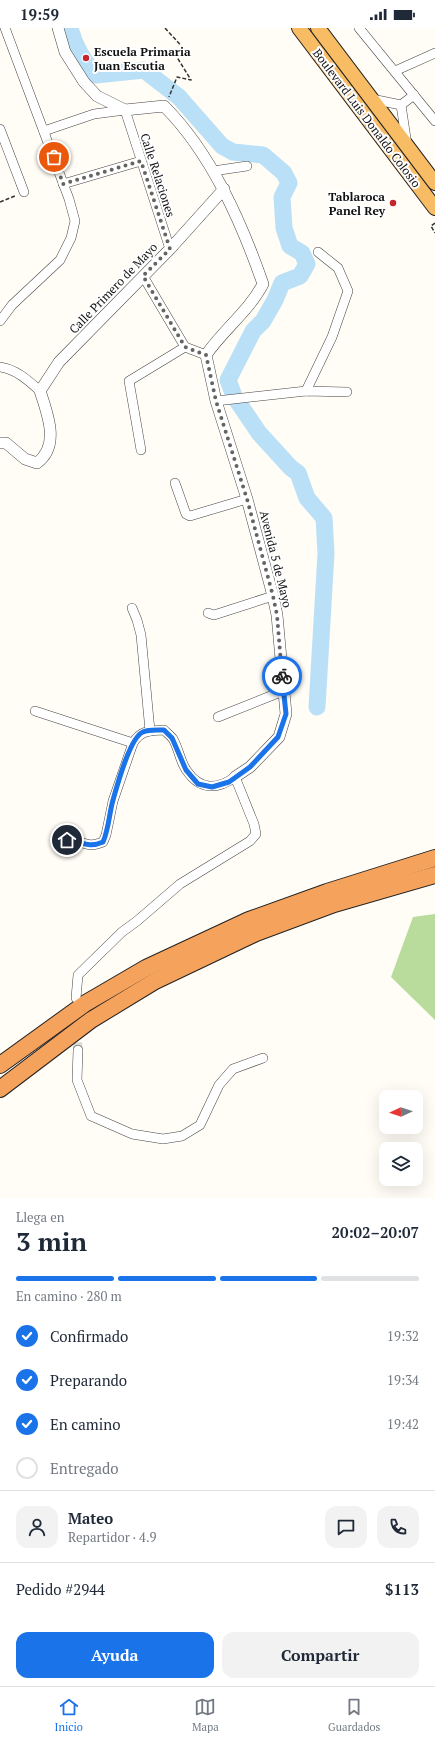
<!DOCTYPE html>
<html lang="es">
<head>
<meta charset="utf-8">
<style>
	:root { --surface:#fff; --page:#f2f2f3; --text:#1f2937; --muted:#747a83; --line:#e0e1e3; --accent:#1a73e8 }
	body { margin:0; font-family:"PT Serif",serif; background:var(--page); color:var(--text); height:100vh; display:flex; flex-direction:column; font-size:15px; white-space:nowrap }
	* { box-sizing:border-box; margin:0 }
	p { font-size:13px; color:var(--muted) }
	.icon { flex:none; width:22px; height:22px; fill:none; stroke:currentColor; stroke-width:2; stroke-linecap:round; stroke-linejoin:round }
	.map { position:relative; height:1170px; overflow:hidden }
	.drawer { display:flex; flex-direction:column; background:var(--surface); flex:1 }
	.drawer>* { flex:none }
	.needle { width:26px; rotate:267deg }
	.buttons { position:absolute; left:379px; top:1062px; display:grid; gap:8px }
	.buttons a { display:grid; place-items:center; width:44px; height:44px; border-radius:8px; background:var(--surface); box-shadow:0 4px 16px #0002; font-size:20px }
	.pin { position:absolute; display:grid; place-items:center; width:34px; height:34px; color:#fff; margin:-17px; border:2px solid #fff; border-radius:50%; box-shadow:0 1px 4px #0007 }
	.courier { position:absolute; display:grid; place-items:center; width:40px; height:40px; margin:-20px; border:3px solid #1a73e8; border-radius:50%; background:#fff; color:#222; box-shadow:0 1px 5px #0007 }
	.head em { font-style:normal; font-weight:600 }
	.head div { display:flex; flex-direction:column-reverse }
	.head { display:flex; align-items:center; justify-content:space-between; height:68px; padding:0 16px }
	h1 { font-size:26px; font-weight:600; line-height:30px }
	.bar { display:grid; grid-template-columns:repeat(4,1fr); gap:6px 4px; align-content:center; height:48px; padding:0 16px }
	.bar i { height:5px; border-radius:3px; background:var(--line) }
	.bar .current { background:var(--accent) }
	.bar p { grid-column:span 4 }
	.line { display:flex; align-items:center; gap:10px; padding:0 16px; border-top:1px solid var(--line) }
	.line div { flex:1 }
	.round { display:grid; place-items:center; flex:none; width:42px; height:42px; border-radius:12px; background:var(--page) }
	ol { padding:0 16px; list-style:none }
	li { display:flex; align-items:center; gap:12px; height:44px }
	li p { margin-inline-start:auto }
	li .icon { padding:4px; border-radius:50%; background:var(--accent); color:#fff; stroke-width:4 }
	li:last-child { color:var(--muted) }
	li i { width:22px; height:22px; border:2px solid var(--line); border-radius:50% }
	.button { display:flex; gap:8px; margin-top:auto; padding:8px 16px }
	.button a { flex:1; height:46px; border-radius:12px; background:var(--accent); color:#fff; font-size:16px; font-weight:600; line-height:46px; text-align:center }
	.button a+a { background:var(--page); color:var(--text) }
	.status { display:flex; justify-content:space-between; align-items:center; height:28px; padding:0 20px; background:var(--surface); direction:ltr }
	.status svg { height:11px; fill:currentColor }
	.tab-bar { display:flex; justify-content:space-around; align-items:center; height:56px; border-top:1px solid var(--line); background:var(--surface); font-size:11px; color:var(--muted) }
	.tab-bar a { display:grid; justify-items:center; gap:2px }
	.tab-bar .current { color:var(--accent) }
	.map>svg:first-child { display:block }
	.forest { fill:#b9dc9c }
	.lines { fill:none; stroke-linecap:round; stroke-linejoin:round }
	.river { stroke:#b9e0f7; stroke-width:17 }
	.minor-tunnel { stroke:#dbdad3; stroke-width:9; stroke-dasharray:9 4.5; stroke-linecap:butt }
	.minor-casing { stroke:#444; stroke-width:10 }
	.tertiary-casing { stroke:#444; stroke-width:12 }
	.trunk-casing { stroke:#222; stroke-width:16 }
	.motorway-casing { stroke:#222; stroke-width:18 }
	.path { stroke:#333; stroke-width:1.5; stroke-dasharray:4 2; stroke-linecap:butt }
	.minor { stroke:#fff; stroke-width:9 }
	.tertiary { stroke:#fff; stroke-width:11 }
	.trunk { stroke:#f7bc64; stroke-width:14 }
	.motorway { stroke:#f5a25d; stroke-width:16 }
	.done { stroke:#646461; stroke-width:4; stroke-dasharray:0 7.2 }
	.route { stroke:#1a73e8; stroke-width:5 }
	.poi-dot { fill:#c4262e; stroke:#fff; stroke-width:1.5 }
	.labels { text-anchor:middle; dominant-baseline:central; stroke-width:4; stroke-linejoin:round; paint-order:stroke }
	.poi-label { font-size:12px; font-weight:bold; fill:#111; stroke:#fff; text-anchor:start }
	.street-label { font-size:12px; fill:#111; stroke:#fff }
</style>
</head>
<body>
<div class="status"><b>19:59</b><svg viewBox="0 0 49 12"><path d="M0 12V9h3v3zM5 12V6h3v6zM10 12V3h3v9zM15 12V0h3v12zM26 1h20v11H26zM47 4h2v5h-2z"/></svg></div>
<div class="map">
<svg width="435" height="1170" viewBox="0 0 435 1170">
	<rect width="100%" height="100%" fill="#fffdf5"/>
	<path class="forest" d="M435 886V992L391 949 413 889Z"/>
	<g class="lines">
		<path class="river" d="M70 0C75 19 83 32 96 47L144 42 179 69 222 118 233 124 263 127 284 145 289 155 282 169 284 200 290 218 302 225 307 236 300 248 282 255 275 272 263 293 253 303 228 352 234 368 259 405 291 440 298 445 307 470 324 490 326 525 317 679"/>
		<path class="minor-tunnel" d="M77 1001 78 1022"/>
		<g class="minor-casing">
			<g id="minor">
				<path d="M359 0 435 93"/>
				<path d="M395 43 435 25"/>
				<path d="M372 71 401 77 414 67"/>
				<path d="M401 77 407 117"/>
				<path d="M0 101 24 164"/>
				<path d="M44 103 94 86 125 82 170 221"/>
				<path d="M213 143 247 138"/>
				<path d="M63 156 141 133"/>
				<path d="M143 248 185 319"/>
				<path d="M0 293 12 277 60 232 71 210 75 193 69 171 5 0"/>
				<path d="M0 339C16 341 29 353 40 363"/>
				<path d="M306 363 332 309 348 263 338 240 318 224"/>
				<path d="M216 373 306 363 347 364"/>
				<path d="M141 422 129 353 185 319 206 327"/>
				<path d="M175 455 186 486 190 488 247 471"/>
				<path d="M132 580 137 592 141 607 150 703"/>
				<path d="M208 585 214 587 273 568"/>
				<path d="M35 683 133 715"/>
				<path d="M218 689 283 663"/>
				<path d="M57 811C63 811 69 812 74 813 88 815 88 820 103 814L106 807 113 773 133 715C141 702 150 703 164 702 167 705 171 708 173 711 179 721 180 734 187 743 200 762 217 762 235 749L254 796 256 806 250 813 180 856 137 893 122 904 78 947 76 970"/>
				<path d="M78 1022 77 1052 91 1088 132 1106 163 1111 182 1108 200 1097 219 1057 233 1041 263 1030"/>
			</g>
		</g>
		<g class="tertiary-casing">
			<g id="tertiary">
				<path d="M58 0 65 24 84 54 97 68 125 82 164 78C211 125 241 193 263 256 249 283 223 302 206 327L216 373 247 471 273 568 277 587 286 686 279 709 250 739 235 749"/>
				<path d="M0 415H6L25 431 37 435C60 418 48 387 40 363L59 334 170 221 224 161"/>
			</g>
		</g>
		<g class="trunk-casing">
			<g id="trunk">
				<path d="M299 0 435 180"/>
				<path d="M318 0 435 155"/>
			</g>
		</g>
		<g class="motorway-casing">
			<g id="motorway">
				<path d="M0 1037 86 975 146 940 249 892 327 864 435 830"/>
				<path d="M0 1061 91 992 155 953 256 905 334 876 435 847"/>
			</g>
		</g>
		<g class="path">
			<path d="M165 0 186 23 175 26 191 52 177 49 169 69"/>
			<path d="M0 174 15 168"/>
			<path d="M435 195 431 198 435 205"/>
		</g>
		<use href="#minor" class="minor"/>
		<use href="#tertiary" class="tertiary"/>
		<use href="#trunk" class="trunk"/>
		<use href="#motorway" class="motorway"/>
	</g>
	<g class="lines">
		<path class="done" d="M54 129 63 156 141 133 170 221 143 248 185 319 206 327 216 373 247 471 273 568 277 587 282 648"/>
		<path class="route" d="M67 812C82 813 87 821 103 814 109 800 109 786 113 772 117 758 130 709 143 704 149 701 158 702 164 702L172 710 186 742 198 756 212 759 229 754 250 739 278 709 286 686 282 648"/>
	</g>
	<g class="poi-dot">
		<circle cx="86" cy="30" r="4"/>
		<circle cx="393" cy="175" r="4"/>
	</g>
	<g class="labels">
		<g class="poi-label">
			<text x="94" y="23">Escuela Primaria<tspan x="94" dy="14">Juan Escutia</tspan></text>
			<text x="385" y="168" text-anchor="end">Tablaroca<tspan x="385" dy="14">Panel Rey</tspan></text>
		</g>
		<g class="street-label">
			<text transform="translate(367 90) rotate(53)">Boulevard Luis Donaldo Colosio</text>
			<text transform="translate(158 147) rotate(72)">Calle Relaciones</text>
			<text transform="translate(113 260) rotate(-46)">Calle Primero de Mayo</text>
			<text transform="translate(276 531) rotate(76)">Avenida 5 de Mayo</text>
		</g>
	</g>
</svg>
<div class="buttons">
<a><svg class="needle" viewBox="-14 -14 28 28"><path d="M0-13l5 13h-10z" fill="#e53935"/><path d="M0 13l5-13h-10z" fill="#747a83"/></svg></a>
<a><svg class="icon" aria-label="layers" viewBox="0 0 24 24"><path d="M12 4l9 5-9 5-9-5zM3 14l9 5 9-5"/></svg></a>
</div>
<div class="pin" style="left:54px;top:129px;background:#ea580c"><svg class="icon" aria-label="bag" viewBox="0 0 24 24"><path d="M5 8h14l-1 12H6zM9 8a3 3 0 0 1 6 0"/></svg></div>
<div class="pin" style="left:67px;top:812px;background:#1f2937"><svg class="icon" aria-label="home" viewBox="0 0 24 24"><path d="M3 11l9-7 9 7M6 9v11h12V9"/></svg></div>
<div class="courier" style="left:282px;top:648px"><svg class="icon" aria-label="bike" viewBox="0 0 24 24"><circle cx="6" cy="16" r="4"/><circle cx="18" cy="16" r="4"/><path d="M6 16l4-8h5l3 8M10 8l3 8H6M13 5h3"/></svg></div>
</div>
<section class="drawer">
<div class="head"><div><h1>3 min</h1><p>Llega en</p></div><em>20:02–20:07</em></div>
<div class="bar"><i class="current"></i><i class="current"></i><i class="current"></i><i></i><p>En camino · 280 m</p></div>
<ol>
<li><svg class="icon" aria-label="check" viewBox="0 0 24 24"><path d="M5 12l5 5 9-10"/></svg>Confirmado<p>19:32</p></li>
<li><svg class="icon" aria-label="check" viewBox="0 0 24 24"><path d="M5 12l5 5 9-10"/></svg>Preparando<p>19:34</p></li>
<li><svg class="icon" aria-label="check" viewBox="0 0 24 24"><path d="M5 12l5 5 9-10"/></svg>En camino<p>19:42</p></li>
<li><i></i>Entregado</li>
</ol>
<div class="line" style="height:72px"><a class="round"><svg class="icon" aria-label="person" viewBox="0 0 24 24"><circle cx="12" cy="8" r="4"/><path d="M4 21q1-7 8-7t8 7"/></svg></a><div><b>Mateo</b><p>Repartidor · 4.9</p></div><a class="round"><svg class="icon" aria-label="chat" viewBox="0 0 24 24"><path d="M4 5h16v11H9l-5 4z"/></svg></a><a class="round"><svg class="icon" aria-label="phone" viewBox="0 0 24 24"><path d="M5 4h4l2 5-3 2q2 4 5 5l2-3 5 2v4C11 20 4 13 5 4z"/></svg></a></div>
<div class="line" style="height:52px"><div>Pedido #2944</div><b>$113</b></div>
<div class="button"><a>Ayuda</a><a>Compartir</a></div>
</section>
<nav class="tab-bar">
<a class="current"><svg class="icon" aria-label="home" viewBox="0 0 24 24"><path d="M3 11l9-7 9 7M6 9v11h12V9"/></svg>Inicio</a>
<a><svg class="icon" aria-label="map" viewBox="0 0 24 24"><path d="M3 6l6-2 6 2 6-2v14l-6 2-6-2-6 2zM9 4v14M15 6v14"/></svg>Mapa</a>
<a><svg class="icon" aria-label="saved" viewBox="0 0 24 24"><path d="M7 4h10v16l-5-4-5 4z"/></svg>Guardados</a>
</nav>
</body>
</html>
